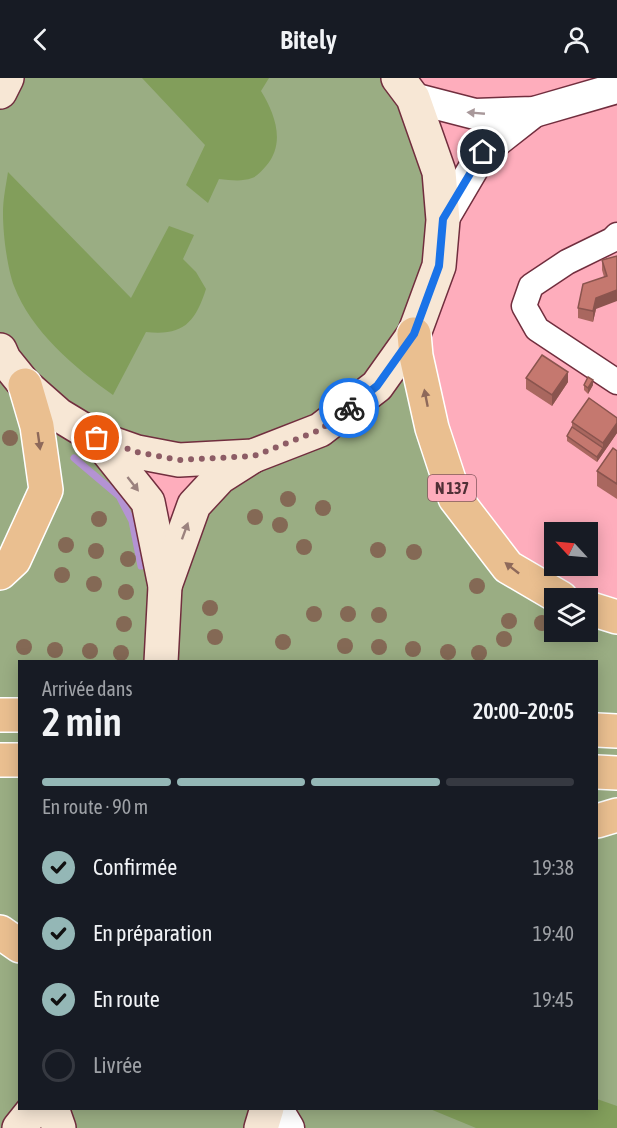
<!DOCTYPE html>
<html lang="fr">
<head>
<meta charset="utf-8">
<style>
	:root { --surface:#171b24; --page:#242831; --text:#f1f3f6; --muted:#9ea1a6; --line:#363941; --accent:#94b7b6 }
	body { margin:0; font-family:"Asap Condensed",sans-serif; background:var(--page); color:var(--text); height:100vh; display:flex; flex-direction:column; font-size:22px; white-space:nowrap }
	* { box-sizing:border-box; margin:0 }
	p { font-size:20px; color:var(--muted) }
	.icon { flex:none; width:33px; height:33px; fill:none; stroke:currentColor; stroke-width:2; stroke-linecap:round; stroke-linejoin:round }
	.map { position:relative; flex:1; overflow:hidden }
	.side { position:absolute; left:18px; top:582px; width:580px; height:450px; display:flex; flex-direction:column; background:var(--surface); border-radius:0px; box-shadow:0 3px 15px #0003 }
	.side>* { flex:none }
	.needle { width:39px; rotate:296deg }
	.fabs { position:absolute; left:544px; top:444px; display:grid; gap:12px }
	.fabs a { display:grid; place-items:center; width:54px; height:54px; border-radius:0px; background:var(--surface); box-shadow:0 3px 15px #0003; font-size:30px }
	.pin { position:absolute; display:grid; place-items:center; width:51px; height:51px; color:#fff; margin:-26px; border:3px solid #fff; border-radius:50%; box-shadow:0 2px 6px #0007 }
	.courier { position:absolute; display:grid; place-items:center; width:60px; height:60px; margin:-30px; border:4px solid #1a73e8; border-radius:50%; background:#fff; color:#222; box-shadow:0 2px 8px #0007 }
	.overview em { font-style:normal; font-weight:600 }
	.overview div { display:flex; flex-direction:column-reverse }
	.overview { display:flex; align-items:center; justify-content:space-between; height:102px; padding:0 24px }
	h1 { font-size:39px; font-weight:600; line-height:45px }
	.bar { display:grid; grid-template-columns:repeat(4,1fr); gap:9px 6px; align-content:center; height:72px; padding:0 24px }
	.bar i { height:8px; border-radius:4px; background:var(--line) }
	.bar .active { background:var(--accent) }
	.bar p { grid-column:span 4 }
	ol { padding:0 24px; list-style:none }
	li { display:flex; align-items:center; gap:18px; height:66px }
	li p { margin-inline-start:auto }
	li .icon { padding:6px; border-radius:50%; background:var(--accent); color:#111; stroke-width:4 }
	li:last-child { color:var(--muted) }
	li i { width:33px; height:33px; border:3px solid var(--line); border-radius:50% }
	header { display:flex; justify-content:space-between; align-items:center; height:78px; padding:0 24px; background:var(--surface); font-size:27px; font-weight:600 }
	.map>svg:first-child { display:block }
	.green { fill:#9aad83; fill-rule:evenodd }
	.forest { fill:#829e5b }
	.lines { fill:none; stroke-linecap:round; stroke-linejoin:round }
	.stream { stroke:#b493d3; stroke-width:7 }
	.minor-casing { stroke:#712e3e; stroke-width:27 }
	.tertiary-casing { stroke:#712e3e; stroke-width:33 }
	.secondary-casing { stroke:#712e3e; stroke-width:36 }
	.trunk-casing { stroke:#fff; stroke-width:36 }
	.minor { stroke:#fff; stroke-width:24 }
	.tertiary { stroke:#fff; stroke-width:30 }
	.secondary { stroke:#f7e7d5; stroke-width:33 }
	.trunk { stroke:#eabf90; stroke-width:33 }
	.tree { fill:#846955 }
	.wall { fill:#a9675f }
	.shaded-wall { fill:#8a544e }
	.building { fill:#c5786f; stroke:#8a544e; stroke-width:1.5 }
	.oneway { fill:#a8989a }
	.oneway2 { fill:#8e695a }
	.oneway3 { fill:#9b827e }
	.done { stroke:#8d5c65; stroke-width:6; stroke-dasharray:0 10.8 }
	.route { stroke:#1a73e8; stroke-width:8 }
	.labels { text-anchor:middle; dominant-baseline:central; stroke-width:5; stroke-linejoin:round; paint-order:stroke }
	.shield { fill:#feadbc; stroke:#84565e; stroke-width:1.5 }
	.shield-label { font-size:16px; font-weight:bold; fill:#503036 }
</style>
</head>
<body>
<header><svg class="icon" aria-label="back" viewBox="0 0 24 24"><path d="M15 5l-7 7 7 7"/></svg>Bitely<svg class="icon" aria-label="person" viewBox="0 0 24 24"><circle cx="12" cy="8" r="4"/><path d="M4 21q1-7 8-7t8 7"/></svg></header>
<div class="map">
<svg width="617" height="1050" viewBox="0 0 617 1050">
	<rect width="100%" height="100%" fill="#feadbc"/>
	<g class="green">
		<path d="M7 0H398L439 94 414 256 455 420 555 520V554H588V530L617 539V1050H293L280 1031 597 1030V584H20L19 1050H0V14ZM99 360 220 399 165 507 148 424Z"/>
		<path d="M52 1031H266L258 1050H59Z"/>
	</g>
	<g class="forest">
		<path d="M142 0H269L261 13C275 36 286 65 266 88 262 92 258 98 252 100 241 104 231 102 219 101L208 125 186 107 205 67Z"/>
		<path d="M8 94 131 220 169 148 194 157 183 181 196 194 206 211C195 245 183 258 146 254L113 317C75 290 31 253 14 208 7 189 3 156 3 135 3 121 6 107 8 94Z"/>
		<path d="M597 1021 617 1028V1050H476L430 1031 597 1030Z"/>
	</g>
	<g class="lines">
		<path class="stream" d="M74 380 119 418 132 443 141 488"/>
		<g class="minor-casing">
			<path id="minor" d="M617 157 612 162 567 184 531 208 524 228 537 251 617 304"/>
		</g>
		<g class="tertiary-casing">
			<g id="tertiary">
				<path d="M413 20 475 36 534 34 617 10"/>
				<path d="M443 142 483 74 534 34"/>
				<path d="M277 1030 289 1050"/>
			</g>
		</g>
		<g class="secondary-casing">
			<g id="secondary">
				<path d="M0 14 7 0"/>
				<path d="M0 272 4 281 25 307 59 337 97 360 137 374 179 382 253 378 320 352 377 308 414 256 439 188 443 142 439 94 413 20 398 0"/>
				<path d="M97 360 148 424 165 508 161 584"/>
				<path d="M165 508 194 427 220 399 253 378"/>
				<path d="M52 1030 59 1050"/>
				<path d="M19 1050 35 1030"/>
				<path d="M261 1050 267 1030"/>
			</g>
		</g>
		<g class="trunk-casing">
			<g id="trunk">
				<path d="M414 256 416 278 432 350 455 420 508 489 561 520"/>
				<path d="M0 495 14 482 46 412 37 348 25 307"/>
				<path d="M588 530 617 539"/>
				<path d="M0 637H20"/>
				<path d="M597 652 617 653"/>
				<path d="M0 682H20"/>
				<path d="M597 694 617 695"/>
				<path d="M597 743 617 737"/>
				<path d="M0 854 20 868"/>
			</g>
		</g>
		<use href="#minor" class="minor"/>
		<use href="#tertiary" class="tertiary"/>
		<use href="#secondary" class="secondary"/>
		<use href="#trunk" class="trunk"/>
	</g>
	<g class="tree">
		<circle cx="10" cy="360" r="8"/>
		<circle cx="288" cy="421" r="8"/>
		<circle cx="323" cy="430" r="8"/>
		<circle cx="255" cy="439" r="8"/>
		<circle cx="99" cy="441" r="8"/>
		<circle cx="280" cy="447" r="8"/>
		<circle cx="66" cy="467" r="8"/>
		<circle cx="304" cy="469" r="8"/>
		<circle cx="378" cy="472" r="8"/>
		<circle cx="96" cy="473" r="8"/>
		<circle cx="414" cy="474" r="8"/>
		<circle cx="128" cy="481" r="8"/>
		<circle cx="62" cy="497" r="8"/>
		<circle cx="94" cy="506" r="8"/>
		<circle cx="477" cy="508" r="8"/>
		<circle cx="126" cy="514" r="8"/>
		<circle cx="210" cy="530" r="8"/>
		<circle cx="314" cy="536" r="8"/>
		<circle cx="348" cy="536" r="8"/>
		<circle cx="379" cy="537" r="8"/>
		<circle cx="509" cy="543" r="8"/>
		<circle cx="542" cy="545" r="8"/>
		<circle cx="124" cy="546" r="8"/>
		<circle cx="215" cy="559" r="8"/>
		<circle cx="504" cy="561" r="8"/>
		<circle cx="283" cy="564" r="8"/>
		<circle cx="345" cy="568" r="8"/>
		<circle cx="24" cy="569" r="8"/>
		<circle cx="379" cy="569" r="8"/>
		<circle cx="413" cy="571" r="8"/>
		<circle cx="55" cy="572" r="8"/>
		<circle cx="90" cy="573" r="8"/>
		<circle cx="448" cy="574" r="8"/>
		<circle cx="121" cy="575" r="8"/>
		<circle cx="479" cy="575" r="8"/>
	</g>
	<g class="wall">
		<path d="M617 178 596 231 593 244 578 240V230L604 199 602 192V182Z"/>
		<path d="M526 300 568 304 552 328 526 311Z"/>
		<path d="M584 307H593L588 316 584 312Z"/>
		<path d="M572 344 617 355 597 384 567 363V358L572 349Z"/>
		<path d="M617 373V421L597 408V393Z"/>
	</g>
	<g class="shaded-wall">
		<path d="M617 212V223L596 231 593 244V233L596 220Z"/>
		<path d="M568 294V304L552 328V317Z"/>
		<path d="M593 302V307L588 316V310Z"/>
		<path d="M617 345V355L597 384V379L603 370V365Z"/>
	</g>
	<g class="building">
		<path d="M617 178V212L596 220 593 233 578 230 583 206 607 198 602 182Z"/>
		<path d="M542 277 568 294 552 317 526 300Z"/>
		<path d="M588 299 593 302 588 310 584 307Z"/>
		<path d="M589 320 617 340V345L603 365 572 344Z"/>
		<path d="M572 349 603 370 597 379 567 358Z"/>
		<path d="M613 370 617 373V406L597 393Z"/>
	</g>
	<defs><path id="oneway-solid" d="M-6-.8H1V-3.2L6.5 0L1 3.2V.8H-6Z" transform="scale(1.5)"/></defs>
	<use class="oneway" href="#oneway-solid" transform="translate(476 35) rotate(-175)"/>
	<g class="oneway2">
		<use href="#oneway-solid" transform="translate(426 320) rotate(-101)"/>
		<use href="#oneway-solid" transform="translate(39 363) rotate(82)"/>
		<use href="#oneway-solid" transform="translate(512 490) rotate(-142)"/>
	</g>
	<g class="oneway3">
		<use href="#oneway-solid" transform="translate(133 406) rotate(52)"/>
		<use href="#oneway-solid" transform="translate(185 453) rotate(-70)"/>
	</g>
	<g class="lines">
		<path class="done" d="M97 360 137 374 179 382 254 378 320 352 349 330"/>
		<path class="route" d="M349 330 377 308 414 256 439 188 443 141 483 74"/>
	</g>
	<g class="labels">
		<rect class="shield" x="428" y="397" width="48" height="26" rx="4.5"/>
		<g class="shield-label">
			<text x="452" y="410">N 137</text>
		</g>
	</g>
</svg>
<div class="fabs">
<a><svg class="needle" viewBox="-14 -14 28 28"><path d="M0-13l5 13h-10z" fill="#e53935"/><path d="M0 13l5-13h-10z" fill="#9ea1a6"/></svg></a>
<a><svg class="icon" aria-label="layers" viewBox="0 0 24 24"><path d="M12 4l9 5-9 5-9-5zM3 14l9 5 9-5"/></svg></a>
</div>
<div class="pin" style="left:97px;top:360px;background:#ea580c"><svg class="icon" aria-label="bag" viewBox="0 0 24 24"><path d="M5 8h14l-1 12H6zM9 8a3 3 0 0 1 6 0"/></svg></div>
<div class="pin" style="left:483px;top:74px;background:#1f2937"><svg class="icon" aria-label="home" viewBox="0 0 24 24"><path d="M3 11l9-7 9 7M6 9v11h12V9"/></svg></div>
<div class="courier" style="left:349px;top:330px"><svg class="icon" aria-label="bike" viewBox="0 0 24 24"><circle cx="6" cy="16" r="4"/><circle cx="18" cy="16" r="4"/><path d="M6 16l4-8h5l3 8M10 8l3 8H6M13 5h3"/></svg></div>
<section class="side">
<div class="overview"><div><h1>2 min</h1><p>Arrivée dans</p></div><em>20:00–20:05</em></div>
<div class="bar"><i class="active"></i><i class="active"></i><i class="active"></i><i></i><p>En route · 90 m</p></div>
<ol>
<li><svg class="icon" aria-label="check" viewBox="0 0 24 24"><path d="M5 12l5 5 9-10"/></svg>Confirmée<p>19:38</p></li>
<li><svg class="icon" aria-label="check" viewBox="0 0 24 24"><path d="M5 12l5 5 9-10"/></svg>En préparation<p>19:40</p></li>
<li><svg class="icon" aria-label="check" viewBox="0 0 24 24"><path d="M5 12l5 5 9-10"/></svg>En route<p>19:45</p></li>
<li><i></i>Livrée</li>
</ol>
</section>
</div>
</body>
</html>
